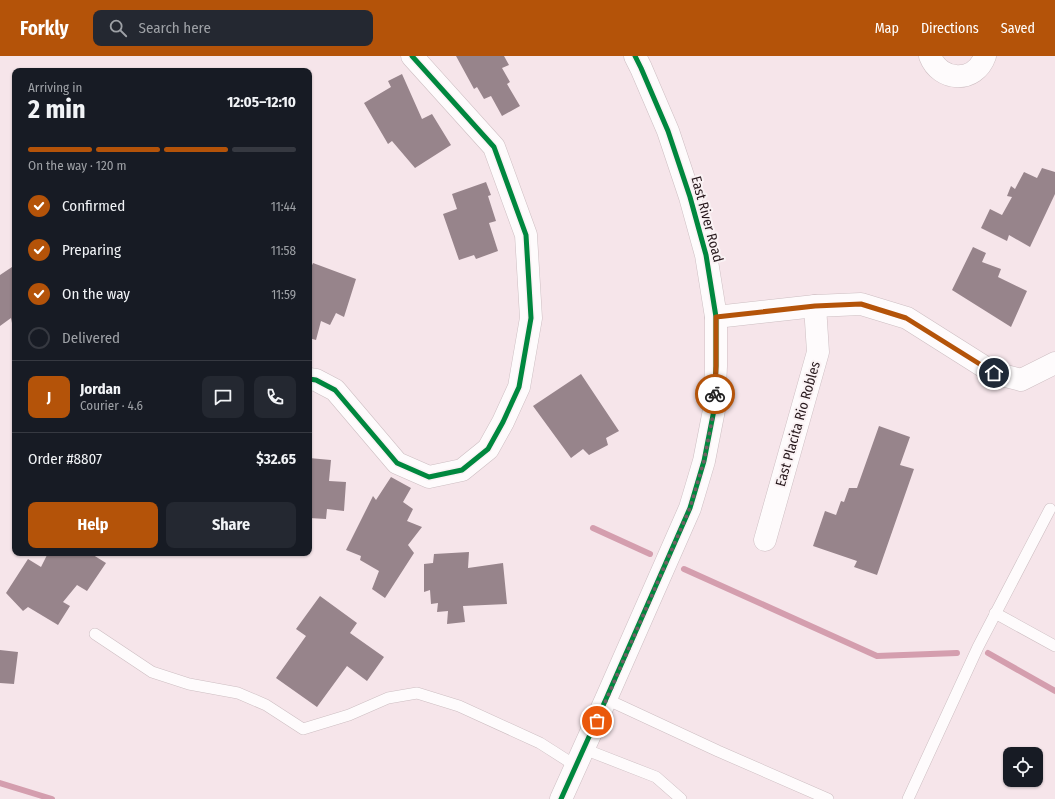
<!DOCTYPE html>
<html lang="en">
<head>
<meta charset="utf-8">
<style>
	:root { --surface:#171b24; --page:#242831; --text:#f1f3f6; --muted:#9ea1a6; --line:#363941; --accent:#b45309 }
	body { margin:0; font-family:"Fira Sans Condensed",sans-serif; background:var(--page); color:var(--text); height:100vh; display:flex; flex-direction:column; font-size:15px; white-space:nowrap }
	* { box-sizing:border-box; margin:0 }
	p { font-size:13px; color:var(--muted) }
	.icon { flex:none; width:22px; height:22px; fill:none; stroke:currentColor; stroke-width:2; stroke-linecap:round; stroke-linejoin:round }
	.map { position:relative; flex:1; overflow:hidden }
	.details { position:absolute; left:12px; top:12px; width:300px; height:488px; display:flex; flex-direction:column; background:var(--surface); border-radius:8px; box-shadow:0 1px 3px #0004 }
	.details>* { flex:none }
	.tools { position:absolute; left:1003px; top:691px; display:grid; gap:8px }
	.tools a { display:grid; place-items:center; width:40px; height:40px; border-radius:8px; background:var(--surface); box-shadow:0 1px 3px #0004; font-size:20px }
	.pin { position:absolute; display:grid; place-items:center; width:34px; height:34px; color:#fff; margin:-17px; border:2px solid #fff; border-radius:50%; box-shadow:0 1px 4px #0007 }
	.courier { position:absolute; display:grid; place-items:center; width:40px; height:40px; margin:-20px; border:3px solid #b45309; border-radius:50%; background:#fff; color:#222; box-shadow:0 1px 5px #0007 }
	.headline em { font-style:normal; font-weight:700 }
	.headline div { display:flex; flex-direction:column-reverse }
	.headline { display:flex; align-items:center; justify-content:space-between; height:68px; padding:0 16px }
	h1 { font-size:26px; font-weight:700; line-height:30px }
	.bar { display:grid; grid-template-columns:repeat(4,1fr); gap:6px 4px; align-content:center; height:48px; padding:0 16px }
	.bar i { height:5px; border-radius:3px; background:var(--line) }
	.bar .active { background:var(--accent) }
	.bar p { grid-column:span 4 }
	.line { display:flex; align-items:center; gap:10px; padding:0 16px; border-top:1px solid var(--line) }
	.line div { flex:1 }
	.round { display:grid; place-items:center; flex:none; width:42px; height:42px; border-radius:8px; background:var(--page) }
	ol { padding:0 16px; list-style:none }
	li { display:flex; align-items:center; gap:12px; height:44px }
	li p { margin-inline-start:auto }
	li .icon { padding:4px; border-radius:50%; background:var(--accent); color:#fff; stroke-width:4 }
	li:last-child { color:var(--muted) }
	li i { width:22px; height:22px; border:2px solid var(--line); border-radius:50% }
	.primary-button { display:flex; gap:8px; margin-top:auto; padding:8px 16px }
	.primary-button a { flex:1; height:46px; border-radius:8px; background:var(--accent); color:#fff; font-size:16px; font-weight:700; line-height:46px; text-align:center }
	.primary-button a+a { background:var(--page); color:var(--text) }
	header { display:flex; align-items:center; gap:24px; box-sizing:border-box; height:56px; padding:0 20px; background:var(--accent); color:#fff }
	header strong { font-size:19px }
	nav { display:flex; gap:22px; margin-inline-start:auto; font-size:14px }
	.search { width:280px; height:36px; background:var(--page); display:flex; align-items:center; gap:10px; box-sizing:border-box; padding:0 14px; border-radius:8px; color:var(--muted); font-size:15px }
	.map>svg:first-child { display:block }
	.lines { fill:none; stroke-linecap:round; stroke-linejoin:round }
	.stream { stroke:#d49eae; stroke-width:6 }
	.building { fill:#97848b }
	.service-casing { stroke:#cdbec2; stroke-width:12 }
	.minor-casing { stroke:#cdbec2; stroke-width:23 }
	.tertiary-casing { stroke:#cdbec2; stroke-width:23 }
	.service { stroke:#fefbfc; stroke-width:11 }
	.minor { stroke:#fefbfc; stroke-width:22 }
	.tertiary { stroke:#fefbfc; stroke-width:22 }
	.cycleway-casing { stroke:#faf2f4; stroke-width:8 }
	.cycleway { stroke:#00873e; stroke-width:5 }
	.done { stroke:#6f6064; stroke-width:4; stroke-dasharray:0 7.2 }
	.route { stroke:#b45309; stroke-width:5 }
	.labels { text-anchor:middle; dominant-baseline:central; stroke-width:4; stroke-linejoin:round; paint-order:stroke }
	.street-label { font-size:14px; fill:#27181c; stroke:#faf2f4 }
</style>
</head>
<body>
<header>
<strong>Forkly</strong>
<div class="search"><svg class="icon" aria-label="search" viewBox="0 0 24 24"><circle cx="10" cy="10" r="6"/><path d="M15 15l6 6"/></svg>Search here</div>
<nav><a>Map</a><a>Directions</a><a>Saved</a></nav>
</header>
<div class="map">
<svg width="1055" height="743" viewBox="0 0 1055 743">
	<rect width="100%" height="100%" fill="#f6e5ea"/>
	<g class="lines">
		<g class="stream">
			<path d="M593 472 650 498"/>
			<path d="M684 513 877 600 957 597"/>
			<path d="M988 597 1055 635"/>
			<path d="M0 727 52 743"/>
		</g>
	</g>
	<g class="building">
		<path d="M456 0H504L509 9 502 12 510 26 507 28 520 50 502 60 491 40 484 43 477 31 474 33Z"/>
		<path d="M402 18 422 63 432 58 451 89 415 112 392 85 388 88 364 47 391 31 388 25Z"/>
		<path d="M1042 112 1055 116V138L1030 191 1009 179 1007 185 981 172 990 153 1002 159 1012 141 1007 140 1011 130 1015 133 1024 116 1037 122Z"/>
		<path d="M486 126 491 139 488 140 496 165 489 167 498 195 476 203 474 199 459 204 443 158 457 153 452 138Z"/>
		<path d="M973 191 986 197 982 206 1001 213 998 221 1027 235 1011 271 952 234Z"/>
		<path d="M313 207 356 223 344 261 336 257 330 269 321 265 316 284 309 282V216Z"/>
		<path d="M15 209V265L12 267 11 262 0 270V219Z"/>
		<path d="M581 318 619 375 606 382 608 389 589 399 583 393 571 402 533 350Z"/>
		<path d="M879 370 910 381 900 409 914 413 877 519 854 511 857 505 813 490 825 455 836 459 841 445 844 446 849 432H857Z"/>
		<path d="M309 402 331 404 329 425 346 426 344 455 327 453 326 463 309 462Z"/>
		<path d="M391 421 411 432 403 446 413 453 407 465 422 471 408 489 414 497 385 542 372 533 379 515 360 504 361 500 346 494 373 440 376 444Z"/>
		<path d="M469 496 468 512 503 507 507 548 463 550 465 566 447 568 448 555 437 556 438 547 431 548 430 534 424 536V508L433 507 434 498Z"/>
		<path d="M48 497H90L106 507 87 535 77 529 63 546 70 550 58 569 28 551 23 555 6 537 28 503 41 511Z"/>
		<path d="M320 540 357 567 350 577 384 601 367 625 347 610 317 651 276 622 306 580 296 573Z"/>
		<path d="M0 594 18 596 14 628 0 627Z"/>
	</g>
	<g class="lines">
		<g class="service-casing">
			<g id="service">
				<path d="M995 557 1055 590"/>
				<path d="M95 578 152 616 189 628 238 637 266 649 303 673 349 659 388 642 417 637 459 650 540 687 576 710"/>
				<path d="M606 643 718 695 828 743"/>
				<path d="M584 693 656 721 681 743"/>
				<path d="M908 743 978 591 1050 453"/>
			</g>
		</g>
		<g class="minor-casing">
			<g id="minor">
				<path d="M930 0C940 26 975 28 985 0"/>
				<path d="M716 261 815 250 861 248 907 262 994 317 1021 324 1055 307"/>
				<path d="M309 323 316 324 335 334 397 407 429 421 462 414 488 393 503 366 519 331 531 262 526 179 494 91 412 0"/>
				<path d="M765 484 818 296 815 250"/>
			</g>
		</g>
		<g class="tertiary-casing">
			<path id="tertiary" d="M561 743 606 643 690 452 704 405 714 354 716 310V261L706 199 690 141 668 75 641 12 635 0"/>
		</g>
		<use href="#service" class="service"/>
		<use href="#minor" class="minor"/>
		<use href="#tertiary" class="tertiary"/>
		<g class="cycleway-casing">
			<g id="cycleway">
				<path d="M309 323 316 324 335 334 397 407 429 421 462 414 488 393 503 366 519 331 531 262 526 179 494 91 412 0"/>
				<path d="M561 743 606 643 690 452 704 405 714 354 716 310V261L706 199 690 141 668 75 641 12 635 0"/>
			</g>
		</g>
		<use href="#cycleway" class="cycleway"/>
	</g>
	<g class="lines">
		<path class="done" d="M597 665 690 452 704 405 714 354 715 338"/>
		<path class="route" d="M715 338 716 310V261L815 250 861 248 906 262 994 317"/>
	</g>
	<g class="labels">
		<g class="street-label">
			<text transform="translate(707 163) rotate(75)">East River Road</text>
			<text transform="translate(798 368) rotate(-74)">East Placita Rio Robles</text>
		</g>
	</g>
</svg>
<div class="tools">
<a><svg class="icon" aria-label="locate" viewBox="0 0 24 24"><circle cx="12" cy="12" r="6"/><path d="M12 2v4M12 18v4M2 12h4M18 12h4"/></svg></a>
</div>
<div class="pin" style="left:597px;top:665px;background:#ea580c"><svg class="icon" aria-label="bag" viewBox="0 0 24 24"><path d="M5 8h14l-1 12H6zM9 8a3 3 0 0 1 6 0"/></svg></div>
<div class="pin" style="left:994px;top:317px;background:#1f2937"><svg class="icon" aria-label="home" viewBox="0 0 24 24"><path d="M3 11l9-7 9 7M6 9v11h12V9"/></svg></div>
<div class="courier" style="left:715px;top:338px"><svg class="icon" aria-label="bike" viewBox="0 0 24 24"><circle cx="6" cy="16" r="4"/><circle cx="18" cy="16" r="4"/><path d="M6 16l4-8h5l3 8M10 8l3 8H6M13 5h3"/></svg></div>
<section class="details">
<div class="headline"><div><h1>2 min</h1><p>Arriving in</p></div><em>12:05–12:10</em></div>
<div class="bar"><i class="active"></i><i class="active"></i><i class="active"></i><i></i><p>On the way · 120 m</p></div>
<ol>
<li><svg class="icon" aria-label="check" viewBox="0 0 24 24"><path d="M5 12l5 5 9-10"/></svg>Confirmed<p>11:44</p></li>
<li><svg class="icon" aria-label="check" viewBox="0 0 24 24"><path d="M5 12l5 5 9-10"/></svg>Preparing<p>11:58</p></li>
<li><svg class="icon" aria-label="check" viewBox="0 0 24 24"><path d="M5 12l5 5 9-10"/></svg>On the way<p>11:59</p></li>
<li><i></i>Delivered</li>
</ol>
<div class="line" style="height:72px"><b class="round" style="background:var(--accent);color:#fff">J</b><div><b>Jordan</b><p>Courier · 4.6</p></div><a class="round"><svg class="icon" aria-label="chat" viewBox="0 0 24 24"><path d="M4 5h16v11H9l-5 4z"/></svg></a><a class="round"><svg class="icon" aria-label="phone" viewBox="0 0 24 24"><path d="M5 4h4l2 5-3 2q2 4 5 5l2-3 5 2v4C11 20 4 13 5 4z"/></svg></a></div>
<div class="line" style="height:52px"><div>Order #8807</div><b>$32.65</b></div>
<div class="primary-button"><a>Help</a><a>Share</a></div>
</section>
</div>
</body>
</html>
